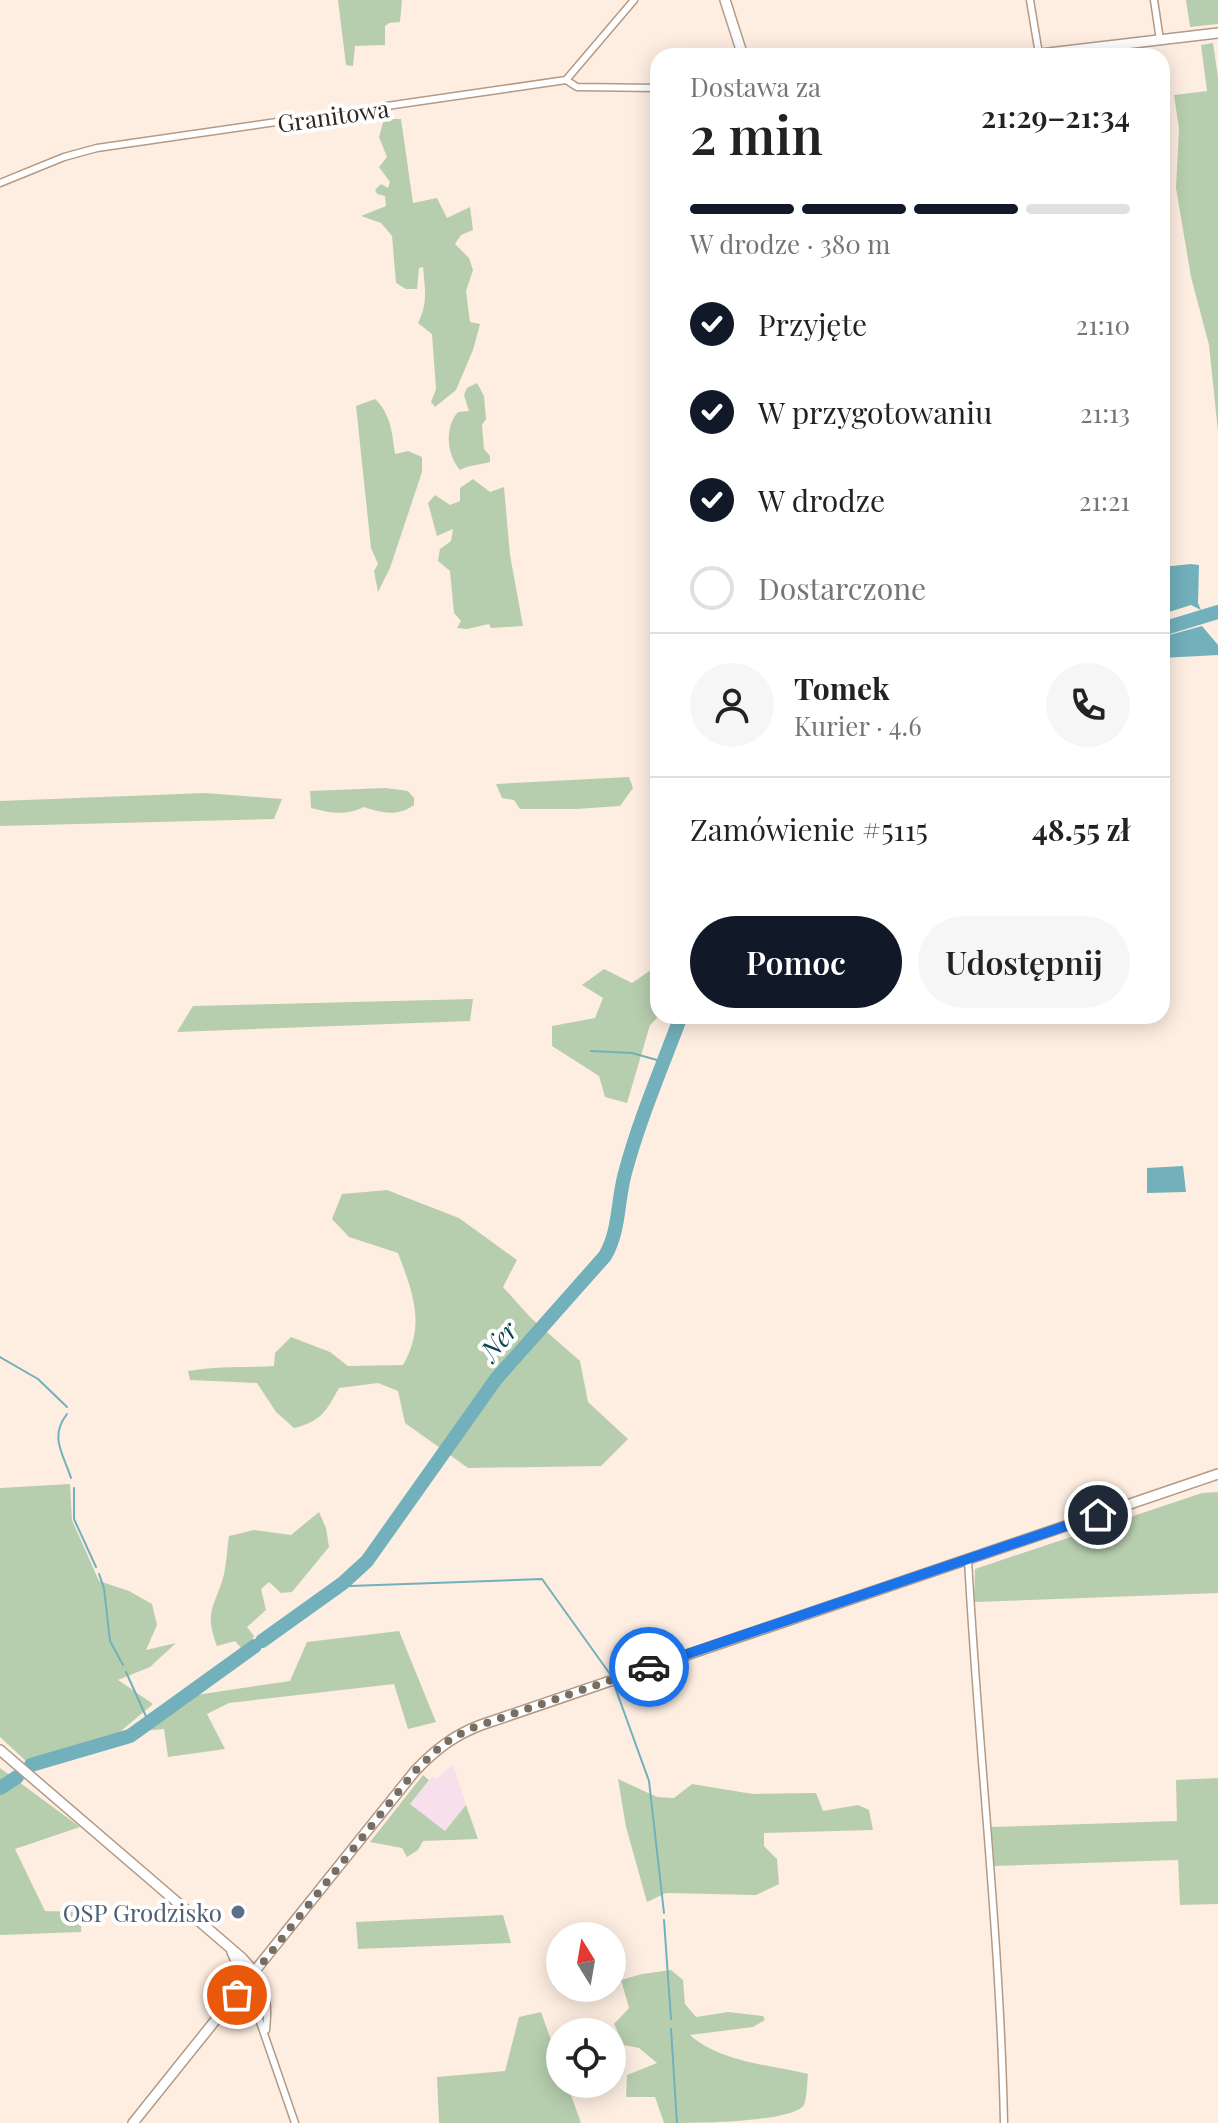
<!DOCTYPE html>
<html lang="pl">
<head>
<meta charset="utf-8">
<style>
	:root { --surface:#fff; --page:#f6f6f6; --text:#222; --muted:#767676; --line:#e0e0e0; --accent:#111827 }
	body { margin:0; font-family:"Playfair Display",serif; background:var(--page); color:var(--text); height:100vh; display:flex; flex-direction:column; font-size:30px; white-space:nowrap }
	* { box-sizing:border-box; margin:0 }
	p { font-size:26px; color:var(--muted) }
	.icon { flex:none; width:44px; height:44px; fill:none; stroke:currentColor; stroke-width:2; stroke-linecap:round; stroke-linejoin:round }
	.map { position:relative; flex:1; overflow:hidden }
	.sheet { position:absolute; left:650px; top:48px; width:520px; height:976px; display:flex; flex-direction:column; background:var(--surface); border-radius:24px; box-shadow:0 4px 20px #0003 }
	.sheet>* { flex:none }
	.needle { width:52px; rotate:349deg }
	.buttons { position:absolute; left:546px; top:1922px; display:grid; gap:16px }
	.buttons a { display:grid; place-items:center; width:80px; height:80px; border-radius:50%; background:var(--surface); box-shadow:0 4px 20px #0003; font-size:40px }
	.pin { position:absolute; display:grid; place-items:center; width:68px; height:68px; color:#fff; margin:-34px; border:4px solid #fff; border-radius:50%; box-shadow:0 2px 8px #0007 }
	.courier { position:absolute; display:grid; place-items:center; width:80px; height:80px; margin:-40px; border:6px solid #1a73e8; border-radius:50%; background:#fff; color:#222; box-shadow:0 2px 10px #0007 }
	.summary em { font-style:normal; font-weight:600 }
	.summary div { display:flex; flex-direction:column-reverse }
	.summary { display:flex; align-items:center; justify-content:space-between; height:136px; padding:0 40px }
	h1 { font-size:52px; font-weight:600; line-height:60px }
	.bar { display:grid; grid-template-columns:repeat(4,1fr); gap:12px 8px; align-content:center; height:96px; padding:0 40px }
	.bar i { height:10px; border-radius:6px; background:var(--line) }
	.bar .current { background:var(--accent) }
	.bar p { grid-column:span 4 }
	.line { display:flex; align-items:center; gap:20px; padding:0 40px; border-top:2px solid var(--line) }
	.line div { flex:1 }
	.round { display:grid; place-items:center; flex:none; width:84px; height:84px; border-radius:42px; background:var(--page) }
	ol { padding:0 40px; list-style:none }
	li { display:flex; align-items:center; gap:24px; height:88px }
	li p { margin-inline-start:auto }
	li .icon { padding:8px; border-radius:50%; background:var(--accent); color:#fff; stroke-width:4 }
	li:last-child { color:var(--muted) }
	li i { width:44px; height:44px; border:4px solid var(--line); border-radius:50% }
	.primary-button { display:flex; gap:16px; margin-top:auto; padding:16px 40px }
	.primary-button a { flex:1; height:92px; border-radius:48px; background:var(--accent); color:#fff; font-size:32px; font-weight:600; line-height:92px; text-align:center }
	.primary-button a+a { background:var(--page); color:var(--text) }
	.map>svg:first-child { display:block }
	.industrial { fill:#f7e0ec }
	.green { fill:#b7ceae }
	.water { fill:#72b0bb }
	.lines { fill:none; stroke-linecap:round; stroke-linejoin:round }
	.stream { stroke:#72b0bb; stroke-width:2 }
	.river { stroke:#72b0bb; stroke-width:14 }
	.street-casing { stroke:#b29a86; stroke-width:9 }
	.secondary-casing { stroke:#b29a86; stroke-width:12 }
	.street { stroke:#fff; stroke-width:6 }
	.secondary { stroke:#fff; stroke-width:9 }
	.done { stroke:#786d63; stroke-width:8; stroke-dasharray:0 14.4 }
	.route { stroke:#1a73e8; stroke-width:10 }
	.service-dot { fill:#5c6f8a; stroke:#fff; stroke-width:3 }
	.labels { text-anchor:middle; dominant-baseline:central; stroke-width:8; stroke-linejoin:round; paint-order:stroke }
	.street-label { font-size:24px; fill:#30271f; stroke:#fff }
	.service-label { font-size:24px; fill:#4e5e75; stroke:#fff; text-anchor:end }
	.water-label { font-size:26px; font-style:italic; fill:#0c464e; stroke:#fff }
</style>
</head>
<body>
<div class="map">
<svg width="1218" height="2123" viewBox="0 0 1218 2123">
	<rect width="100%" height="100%" fill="#feeee2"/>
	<path class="industrial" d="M453 1764 466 1805 445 1831 410 1804 433 1776 437 1779Z"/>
	<g class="green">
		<path d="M338 0H402L400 22 389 23 385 26V45L355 46 353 66 346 65Z"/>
		<path d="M1186 0H1218V24L1190 27Z"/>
		<path d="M1213 43 1218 77V432L1209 345 1191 277 1176 188 1179 129 1174 95 1207 91 1201 45Z"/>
		<path d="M384 119H401L413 203 437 198 447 218 470 207 473 230 461 235 455 244 469 258 473 270 466 291 470 322 480 324 473 350 456 390 435 407 431 402 436 389 432 334 418 323C428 304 425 288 423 267L419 268 417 289H406L396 283 392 236 381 223 361 216 386 206 385 196 377 194 375 190 381 184 388 188 390 182 379 167 387 157 379 137Z"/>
		<path d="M477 383 484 396 486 419 482 425 484 449 490 456V462C480 465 469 465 460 470 447 455 444 428 458 412L469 411 464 395 467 388Z"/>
		<path d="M375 399C391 414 392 433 395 454L408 451 422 457V472L390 568 378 592 374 571 378 564 371 548 356 406Z"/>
		<path d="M473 479 490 492 504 487 510 555 523 626 491 628 489 624 467 629 457 628 461 621 454 613 450 571 438 561 440 549 451 541 453 529 437 536 428 503 435 495 450 505 460 501V488Z"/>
		<path d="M629 777 633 788 620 806 576 809H520L514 800 502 798 496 784Z"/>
		<path d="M385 788 408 791 414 798V805C398 817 381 813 364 807 346 816 330 813 311 808L310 791Z"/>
		<path d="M205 793 282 799 274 819 0 826V801Z"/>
		<path d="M658 965 659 1016 650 1025 627 1103 605 1097 599 1076 552 1046V1026L595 1018 603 998 582 985 604 969 632 983Z"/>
		<path d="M473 999 470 1021 177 1032 193 1006Z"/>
		<path d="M387 1190 459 1218 517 1260 503 1287 531 1318 580 1361 588 1402 628 1439 601 1466 468 1468 405 1423 398 1391 378 1383 339 1388C326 1411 322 1421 294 1428L276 1412 257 1383 190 1380 188 1371C217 1366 244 1368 274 1366L275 1353 291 1337 330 1352 348 1366 403 1365C426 1325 413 1293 398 1253L349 1237 332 1219 342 1194Z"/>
		<path d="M70 1484 72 1520 99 1581 129 1591 152 1604 157 1625 146 1650 176 1643 150 1667 118 1680 153 1704 115 1736 27 1762 0 1737V1488Z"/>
		<path d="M1218 1492V1593L974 1602 975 1569 1202 1493Z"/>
		<path d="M319 1512 326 1528 329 1547 292 1592 281 1593 269 1582 261 1589 266 1610 247 1627 254 1636 249 1647 243 1650 235 1641 217 1646C203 1610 216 1606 224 1574 227 1561 227 1548 229 1536L254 1530 291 1535Z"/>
		<path d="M399 1631 436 1722 408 1729 394 1684 229 1703 207 1714 225 1749 168 1757 164 1729 143 1731 196 1695 290 1681 307 1642Z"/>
		<path d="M0 1768 80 1827 15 1849 45 1911 82 1912 81 1932 0 1935Z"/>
		<path d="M423 1775 429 1780 410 1804 445 1831 466 1805 478 1839 423 1841 418 1850 407 1857 402 1848 370 1842Z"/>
		<path d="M1218 1778V1904L1180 1905 1178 1860 994 1866 991 1827 1177 1821 1176 1780Z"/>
		<path d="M618 1779 657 1797 674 1798 692 1784 753 1794 816 1793 823 1811 858 1805 869 1810 873 1830 764 1833V1846L777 1859 779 1884 756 1895 666 1893 647 1902 626 1827Z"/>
		<path d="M503 1915 511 1943 358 1949 356 1922Z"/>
		<path d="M671 1970 683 1980 685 2004 696 2017 728 2012 763 2016 765 2020 753 2027 690 2035C720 2062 770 2065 808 2074 807 2083 807 2097 804 2105 792 2123 691 2123 664 2123L655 2097H626L627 2075 657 2063 639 2048 624 2045 614 2024 629 2008 621 1980 642 1974Z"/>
		<path d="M541 2012 560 2065V2084H567L581 2123H439L437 2077 505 2071 519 2017Z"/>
	</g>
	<g class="water">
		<path d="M1191 564 1199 565 1198 603 1201 610 1191 605 1169 612 1162 602V567Z"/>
		<path d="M1202 626 1218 645V655L1162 658V637Z"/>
		<path d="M1183 1166 1186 1192 1147 1193V1168Z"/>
	</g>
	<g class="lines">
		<g class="stream">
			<path d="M591 1051 632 1053 664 1062"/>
			<path d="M0 1357 38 1379 67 1407"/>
			<path d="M67 1414C49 1437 63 1453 71 1478"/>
			<path d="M74 1488V1519L96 1567"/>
			<path d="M99 1574 104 1588 110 1641 123 1665"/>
			<path d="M343 1583 350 1586 542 1579 610 1674"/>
			<path d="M126 1672 149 1723"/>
			<path d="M615 1687 649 1781 664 1913"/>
			<path d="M664 1920 671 2019"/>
			<path d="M671 2029 677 2123"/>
		</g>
		<g class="river">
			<path d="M1162 629 1218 612"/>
			<path d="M262 1641 343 1583 367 1561 496 1379 605 1256C620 1230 617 1202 625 1173 639 1120 662 1067 681 1016"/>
			<path d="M31 1765 130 1736 255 1646"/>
			<path d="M0 1788 17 1777"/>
		</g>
		<g class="street-casing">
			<g id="street">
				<path d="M1030 0 1039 54"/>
				<path d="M1154 0 1160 40"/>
				<path d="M566 80 577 87 658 88"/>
				<path d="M0 183 64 157 97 148 566 80 634 0"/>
				<path d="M968 1559C978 1747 1000 1934 1004 2123"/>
				<path d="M250 1978C270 1992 268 2008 266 2030"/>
				<path d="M250 1979 248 1986 251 1996 295 2123"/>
			</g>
		</g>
		<g class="secondary-casing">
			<g id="secondary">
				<path d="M725 0 743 56"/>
				<path d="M1023 56 1218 33"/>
				<path d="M0 1750 242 1958 250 1967V1976"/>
				<path d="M232 1952 240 1970 250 1978"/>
				<path d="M133 2123 415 1771C435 1750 454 1735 481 1725L1218 1474"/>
			</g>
		</g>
		<use href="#street" class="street"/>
		<use href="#secondary" class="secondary"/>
	</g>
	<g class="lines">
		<path class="done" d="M237 1995 415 1771 443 1744 469 1729 649 1667"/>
		<path class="route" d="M649 1667 1098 1515"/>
	</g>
	<circle class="service-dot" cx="238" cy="1912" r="8"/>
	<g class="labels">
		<g class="street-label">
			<text transform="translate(333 115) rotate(-8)">Granitowa</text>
		</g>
		<g class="service-label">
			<text x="222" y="1912">OSP Grodzisko</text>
		</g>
		<g class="water-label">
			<text transform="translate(498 1340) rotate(-49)">Ner</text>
		</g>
	</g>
</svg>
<div class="buttons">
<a><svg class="needle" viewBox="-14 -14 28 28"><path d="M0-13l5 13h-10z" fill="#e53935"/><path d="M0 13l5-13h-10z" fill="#767676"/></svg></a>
<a><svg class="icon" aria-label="locate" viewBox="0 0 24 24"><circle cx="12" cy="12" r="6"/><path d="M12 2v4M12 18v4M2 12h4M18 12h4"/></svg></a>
</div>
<div class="pin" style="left:237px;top:1995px;background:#ea580c"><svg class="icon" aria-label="bag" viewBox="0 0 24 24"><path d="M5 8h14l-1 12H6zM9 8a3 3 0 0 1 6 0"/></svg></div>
<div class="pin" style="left:1098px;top:1515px;background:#1f2937"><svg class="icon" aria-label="home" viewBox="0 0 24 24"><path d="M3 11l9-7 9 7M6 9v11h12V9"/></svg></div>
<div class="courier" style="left:649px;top:1667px"><svg class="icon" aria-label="car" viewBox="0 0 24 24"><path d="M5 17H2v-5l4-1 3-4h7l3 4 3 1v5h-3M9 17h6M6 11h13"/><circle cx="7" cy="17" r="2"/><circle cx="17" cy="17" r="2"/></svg></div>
<section class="sheet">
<div class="summary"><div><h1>2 min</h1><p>Dostawa za</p></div><em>21:29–21:34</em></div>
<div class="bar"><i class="current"></i><i class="current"></i><i class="current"></i><i></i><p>W drodze · 380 m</p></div>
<ol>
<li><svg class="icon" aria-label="check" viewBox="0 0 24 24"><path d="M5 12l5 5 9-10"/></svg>Przyjęte<p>21:10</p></li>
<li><svg class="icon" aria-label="check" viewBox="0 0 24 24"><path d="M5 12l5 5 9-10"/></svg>W przygotowaniu<p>21:13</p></li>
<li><svg class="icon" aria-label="check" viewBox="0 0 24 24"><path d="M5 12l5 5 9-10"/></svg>W drodze<p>21:21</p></li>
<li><i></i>Dostarczone</li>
</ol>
<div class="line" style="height:144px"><a class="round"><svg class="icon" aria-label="person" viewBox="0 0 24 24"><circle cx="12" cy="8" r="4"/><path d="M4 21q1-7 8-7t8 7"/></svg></a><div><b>Tomek</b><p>Kurier · 4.6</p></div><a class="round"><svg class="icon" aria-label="phone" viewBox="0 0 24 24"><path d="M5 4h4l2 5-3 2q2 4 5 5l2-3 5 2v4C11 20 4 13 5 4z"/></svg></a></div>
<div class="line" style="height:104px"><div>Zamówienie #5115</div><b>48.55 zł</b></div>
<div class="primary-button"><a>Pomoc</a><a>Udostępnij</a></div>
</section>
</div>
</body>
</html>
